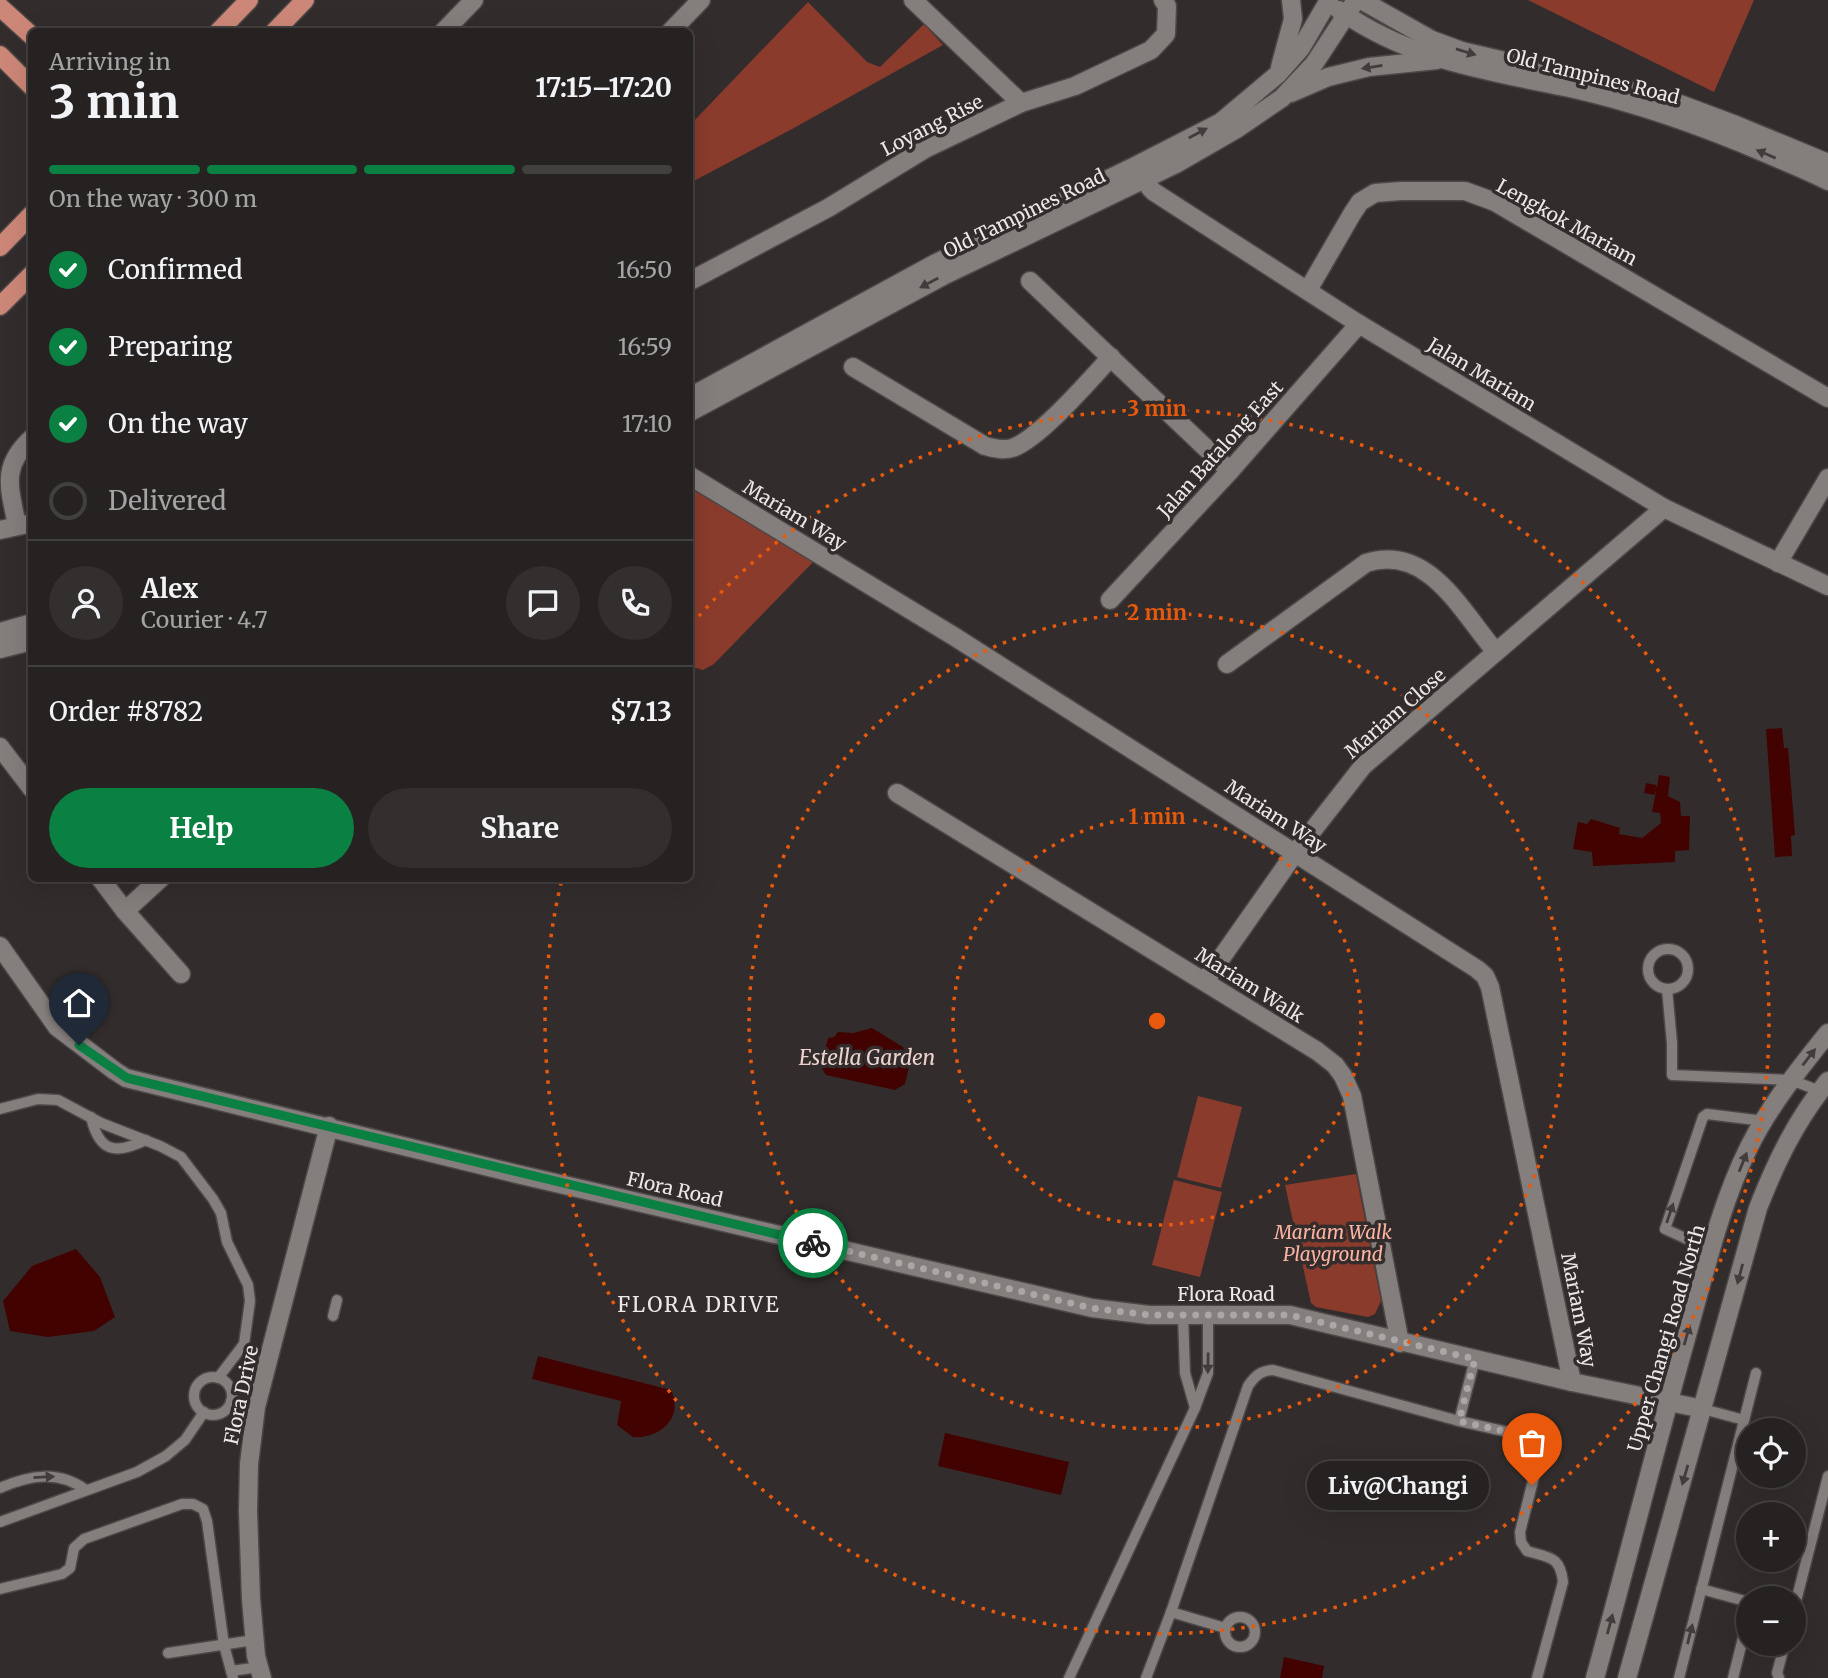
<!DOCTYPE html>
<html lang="en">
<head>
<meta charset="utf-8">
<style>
	:root { --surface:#262221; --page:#322f2e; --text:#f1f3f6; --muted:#a4a4a5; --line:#423f3f; --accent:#0b8043 }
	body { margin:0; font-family:Merriweather,serif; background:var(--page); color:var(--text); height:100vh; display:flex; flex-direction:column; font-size:26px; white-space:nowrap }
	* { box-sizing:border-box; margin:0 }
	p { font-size:23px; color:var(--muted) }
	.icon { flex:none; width:38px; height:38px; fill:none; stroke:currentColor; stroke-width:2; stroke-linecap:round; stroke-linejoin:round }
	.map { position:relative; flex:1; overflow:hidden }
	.details { position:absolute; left:28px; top:28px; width:665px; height:854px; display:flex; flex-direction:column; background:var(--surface); border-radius:10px; box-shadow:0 7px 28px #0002,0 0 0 2px var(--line) }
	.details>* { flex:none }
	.buttons { position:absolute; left:1736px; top:1418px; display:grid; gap:14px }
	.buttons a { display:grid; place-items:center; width:70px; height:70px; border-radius:50%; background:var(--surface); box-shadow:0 7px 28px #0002,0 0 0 2px var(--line); font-size:35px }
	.pin { position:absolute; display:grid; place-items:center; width:60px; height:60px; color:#fff; margin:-72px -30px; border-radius:50% 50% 50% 0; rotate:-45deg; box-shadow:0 0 7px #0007 }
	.pin .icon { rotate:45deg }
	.courier { position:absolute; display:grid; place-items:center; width:70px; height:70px; margin:-35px; border:5px solid #0b8043; border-radius:50%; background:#fff; color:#222; box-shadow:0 2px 9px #0007 }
	.bubble { position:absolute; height:49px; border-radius:24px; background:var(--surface); box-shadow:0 7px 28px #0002,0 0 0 2px var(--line); font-size:23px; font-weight:700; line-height:49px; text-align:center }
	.headline em { font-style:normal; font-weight:700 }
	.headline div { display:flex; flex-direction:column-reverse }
	.headline { display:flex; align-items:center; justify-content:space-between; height:119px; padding:0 21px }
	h1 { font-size:46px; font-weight:700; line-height:52px }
	.bar { display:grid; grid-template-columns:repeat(4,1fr); gap:10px 7px; align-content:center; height:84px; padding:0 21px }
	.bar i { height:9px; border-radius:5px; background:var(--line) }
	.bar .current { background:var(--accent) }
	.bar p { grid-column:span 4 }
	.line { display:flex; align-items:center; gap:18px; padding:0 21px; border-top:2px solid var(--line) }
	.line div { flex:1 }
	.round { display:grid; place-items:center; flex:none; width:74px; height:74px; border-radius:37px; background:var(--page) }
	ol { padding:0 21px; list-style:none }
	li { display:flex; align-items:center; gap:21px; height:77px }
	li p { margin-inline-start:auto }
	li .icon { padding:7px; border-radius:50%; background:var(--accent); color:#fff; stroke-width:4 }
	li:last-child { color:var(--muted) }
	li i { width:38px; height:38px; border:4px solid var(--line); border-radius:50% }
	.action { display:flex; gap:14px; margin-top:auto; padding:14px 21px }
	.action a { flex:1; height:80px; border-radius:42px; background:var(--accent); color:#fff; font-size:28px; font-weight:700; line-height:80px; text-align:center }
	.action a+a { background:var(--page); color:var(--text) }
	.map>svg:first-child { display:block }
	.green { fill:#8a3b2c }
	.water { fill:#420200 }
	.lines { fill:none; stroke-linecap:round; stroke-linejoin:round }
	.service-casing { stroke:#4c4847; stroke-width:13 }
	.minor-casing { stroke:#4c4847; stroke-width:21 }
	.tertiary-casing { stroke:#4c4847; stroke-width:21 }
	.primary-casing { stroke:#4c4847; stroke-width:21 }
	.service { stroke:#847e7c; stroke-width:10 }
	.minor { stroke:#847e7c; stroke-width:18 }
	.tertiary { stroke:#847e7c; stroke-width:18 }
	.primary { stroke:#cd8778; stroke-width:18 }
	.oneway { fill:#423d3c }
	.done { stroke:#aaa7a6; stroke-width:7; stroke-dasharray:0 12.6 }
	.route { stroke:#0b8043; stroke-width:9 }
	.ring { fill:none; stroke:#e8590c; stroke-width:3.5; stroke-dasharray:3.5 7 }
	.labels { text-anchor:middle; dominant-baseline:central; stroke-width:7; stroke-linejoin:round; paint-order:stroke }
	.street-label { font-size:19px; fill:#ebe8e7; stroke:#322d2c }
	.park-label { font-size:19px; font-style:italic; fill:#feb4a3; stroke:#322d2c }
	.water-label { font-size:21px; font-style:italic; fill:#edd3ce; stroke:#322d2c }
	.neighbourhood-label { font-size:21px; letter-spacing:2px; fill:#ebe8e7; stroke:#322d2c }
	.centre { fill:#e8590c; stroke:#322d2c; stroke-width:3.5 }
	.ring-label { font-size:21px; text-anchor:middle; font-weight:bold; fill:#e8590c; stroke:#322d2c; stroke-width:7; stroke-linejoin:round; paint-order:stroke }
</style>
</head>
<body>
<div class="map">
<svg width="1828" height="1678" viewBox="0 0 1828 1678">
	<rect width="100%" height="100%" fill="#322d2c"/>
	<g class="green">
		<path d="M1528 0H1754L1714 92Z"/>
		<path d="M808 2 867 62 880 67 924 24 943 45 792 129 690 183V125Z"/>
		<path d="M690 479 818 557 714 664 703 670 690 666Z"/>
		<path d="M1198 1096 1242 1107 1221 1188 1177 1177Z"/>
		<path d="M1356 1174 1381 1301 1375 1314 1368 1317 1316 1307 1311 1303 1285 1185Z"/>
		<path d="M1174 1180 1222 1192 1200 1277 1152 1265Z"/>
	</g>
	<g class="water">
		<path d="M1782 728 1784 748H1788L1795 835 1791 836 1792 856 1775 857 1766 729Z"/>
		<path d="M1659 775 1670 777 1668 796 1680 802 1681 816H1690L1689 850 1675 851V862L1593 866 1592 852 1573 849 1578 822 1587 824 1591 819 1620 828 1619 834 1642 838 1661 823 1660 813 1652 812 1656 791 1654 795 1644 793 1646 783 1656 785 1657 788Z"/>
		<path d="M872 1028 903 1047 905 1054 911 1058 905 1084 895 1090 826 1075 821 1067 828 1038 834 1037 838 1032 853 1033Z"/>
		<path d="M76 1249 100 1277 115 1317 94 1331 48 1337 10 1331 3 1301 32 1266Z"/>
		<path d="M538 1356 671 1390C684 1418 660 1439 633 1437L617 1425 621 1401 532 1379Z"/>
		<path d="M945 1433 1069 1462 1061 1495 938 1466Z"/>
		<path d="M1284 1657 1324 1666 1322 1678H1280Z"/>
	</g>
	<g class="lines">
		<g class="service-casing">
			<g id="service">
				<circle cx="1668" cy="969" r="20"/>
				<path d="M1667 989 1672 1043V1075L1791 1080 1820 1091"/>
				<path d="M0 1109 38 1099 58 1100 101 1123 160 1146 181 1157 213 1199 221 1213 227 1242 248 1285 250 1301 244 1344 218 1378"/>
				<path d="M91 1117C99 1152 115 1155 146 1140"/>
				<path d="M1711 1250 1665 1229 1703 1117 1707 1114 1764 1121"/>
				<path d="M1183 1315 1185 1373 1195 1408"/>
				<path d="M333 1316 337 1300"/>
				<circle cx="213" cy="1396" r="19"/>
				<path d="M231 1401 256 1407"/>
				<path d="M1703 1409 1744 1420"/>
				<path d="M1459 1421 1475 1359"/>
				<path d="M0 1488C30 1475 58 1470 86 1490"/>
				<path d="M0 1522 137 1472 166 1456 185 1440 204 1412"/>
				<path d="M0 1589 62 1574 70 1568 74 1548 84 1539 182 1504H193L203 1509 207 1521 224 1645 233 1678"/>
				<path d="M1701 1589 1745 1601 1748 1604"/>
				<path d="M1794 1609 1828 1476"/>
				<path d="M1171 1612 1225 1628"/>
				<circle cx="1240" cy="1632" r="15"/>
				<path d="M168 1653 254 1640"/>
				<path d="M231 1671 259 1667"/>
				<path d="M1069 1678 1195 1408 1208 1373V1315"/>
				<path d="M1146 1678 1171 1612 1248 1386C1255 1376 1260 1371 1273 1370L1459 1421 1530 1437 1538 1448V1461L1520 1532 1521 1542 1527 1551C1550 1558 1560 1556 1563 1582L1537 1678"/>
				<path d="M1679 1678 1756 1373"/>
				<path d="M1733 1678 1748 1618"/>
				<path d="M1779 1678 1777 1673 1785 1643"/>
			</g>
		</g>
		<g class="minor-casing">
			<g id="minor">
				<path d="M913 0 1021 103"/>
				<path d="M443 32 474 0"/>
				<path d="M670 32 701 0"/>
				<path d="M1138 166 1150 188 1154 192 1359 324 1664 508 1828 586"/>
				<path d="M690 281 828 208 925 149 1021 103 1075 86 1151 50 1166 34 1167 6 1163 0"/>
				<path d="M1030 281 1230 471"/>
				<path d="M1308 290 1352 214 1360 202 1375 193 1401 191H1465L1495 202 1828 398"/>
				<path d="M853 367 985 446C994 448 1003 451 1012 448 1038 440 1091 379 1111 357"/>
				<path d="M690 476 955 637 1477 969 1485 976 1490 987 1572 1382"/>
				<path d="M17 526C10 488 0 467 32 438"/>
				<path d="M0 530 32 523"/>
				<path d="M1778 563 1828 478"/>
				<path d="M1110 600 1230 471 1359 324"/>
				<path d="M1227 664 1366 563C1429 543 1462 613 1496 652"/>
				<path d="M0 747 32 789"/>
				<path d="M897 793 1317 1051 1335 1065 1343 1076 1352 1096 1400 1343"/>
				<path d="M100 878 125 911 181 974"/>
				<path d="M125 911 161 878"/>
				<path d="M1205 981 1295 853 1363 766 1664 508"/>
				<path d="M262 1678 256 1656 251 1599 248 1511 249 1464 256 1407 329 1126"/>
			</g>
		</g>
		<g class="tertiary-casing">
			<g id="tertiary">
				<path d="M1361 0 1432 40 1462 51 1664 98 1736 125 1828 163"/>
				<path d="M1339 10C1411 61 1490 71 1574 89 1640 104 1702 126 1765 153 1786 162 1808 171 1828 181"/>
				<path d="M1280 67 1293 19 1291 0"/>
				<path d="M1291 93 1328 77 1369 67 1437 60"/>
				<path d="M690 397 936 263 1137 165 1221 122 1278 74 1301 48 1329 0"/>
				<path d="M690 412 943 276 1176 164 1235 130 1282 98 1314 64 1356 0"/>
				<path d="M0 632 32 623"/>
				<path d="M0 649 32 641"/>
				<path d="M0 946 57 1027 115 1071 126 1078 517 1174 1092 1308 1149 1315H1290L1572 1382 1703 1409"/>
				<path d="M1595 1678C1627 1562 1656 1445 1689 1328 1706 1268 1721 1203 1749 1147 1770 1105 1799 1069 1828 1033"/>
				<path d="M1627 1678 1758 1208C1776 1162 1796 1120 1828 1081"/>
			</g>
		</g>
		<g class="primary-casing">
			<g id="primary">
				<path d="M0 7 32 36"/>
				<path d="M218 32 249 0"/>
				<path d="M274 32 305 0"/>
				<path d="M0 55 32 87"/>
				<path d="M0 247 32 214"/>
				<path d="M0 306 32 274"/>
			</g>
		</g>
		<use href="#service" class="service"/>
		<use href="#minor" class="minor"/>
		<use href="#tertiary" class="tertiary"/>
		<use href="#primary" class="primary"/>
	</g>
	<defs><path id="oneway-solid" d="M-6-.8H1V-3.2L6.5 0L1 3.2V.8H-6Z" transform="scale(1.75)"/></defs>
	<g class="oneway">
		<use href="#oneway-solid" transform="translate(1466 52) rotate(17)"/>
		<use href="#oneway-solid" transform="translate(1372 67) rotate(171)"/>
		<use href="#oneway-solid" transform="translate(1198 133) rotate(-28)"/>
		<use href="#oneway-solid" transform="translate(1766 154) rotate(-157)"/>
		<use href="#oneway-solid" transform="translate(929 283) rotate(152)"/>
		<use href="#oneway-solid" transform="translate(1809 1057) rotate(-52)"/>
		<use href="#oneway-solid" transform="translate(1743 1162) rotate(-68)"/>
		<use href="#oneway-solid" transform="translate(1670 1213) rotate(-71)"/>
		<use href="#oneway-solid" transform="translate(1740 1274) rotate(105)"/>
		<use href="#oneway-solid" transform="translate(1687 1335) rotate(-74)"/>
		<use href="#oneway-solid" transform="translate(1208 1363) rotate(91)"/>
		<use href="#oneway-solid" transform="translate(1685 1475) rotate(106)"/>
		<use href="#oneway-solid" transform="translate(44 1477) rotate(-3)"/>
		<use href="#oneway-solid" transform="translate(1610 1624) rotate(-75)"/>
		<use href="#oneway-solid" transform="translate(1690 1634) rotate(-76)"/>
	</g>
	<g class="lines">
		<path class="done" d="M813 1243 1092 1308 1149 1315H1290L1475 1359 1459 1421 1530 1437 1538 1448V1461L1532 1485"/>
		<path class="route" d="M79 1045 127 1078 813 1243"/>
	</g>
	<g class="ring">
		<circle cx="1157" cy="1021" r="204"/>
		<circle cx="1157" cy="1021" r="408"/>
		<path d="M692 624A612 612 0 1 1 561 883"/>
	</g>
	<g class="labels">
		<g class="street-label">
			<text transform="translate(1593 76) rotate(14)">Old Tampines Road</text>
			<text transform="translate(932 125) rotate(-27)">Loyang Rise</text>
			<text transform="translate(1024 213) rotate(-26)">Old Tampines Road</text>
			<text transform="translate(1567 222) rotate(29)">Lengkok Mariam</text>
			<text transform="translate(1482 374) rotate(31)">Jalan Mariam</text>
			<text transform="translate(1220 449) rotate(-48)">Jalan Batalong East</text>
			<text transform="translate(795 515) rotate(31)">Mariam Way</text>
			<text transform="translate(1395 713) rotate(-41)">Mariam Close</text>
			<text transform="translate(1276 816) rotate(33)">Mariam Way</text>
			<text transform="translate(1250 985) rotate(32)">Mariam Walk</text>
			<text transform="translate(675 1189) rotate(13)">Flora Road</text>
			<text x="1226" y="1294">Flora Road</text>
			<text transform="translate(1579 1310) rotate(79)">Mariam Way</text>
			<text transform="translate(1666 1338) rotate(-74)">Upper Changi Road North</text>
			<text transform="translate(241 1395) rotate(-78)">Flora Drive</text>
		</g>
		<g class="park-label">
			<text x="1333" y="1232">Mariam Walk<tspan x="1333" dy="22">Playground</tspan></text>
		</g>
		<g class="water-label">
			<text x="867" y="1057">Estella Garden</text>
		</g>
		<g class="neighbourhood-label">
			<text x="699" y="1304">FLORA DRIVE</text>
		</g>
	</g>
	<circle cx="1157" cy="1021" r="10" class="centre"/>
	<g class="ring-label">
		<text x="1157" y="416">3 min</text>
		<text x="1157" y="620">2 min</text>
		<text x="1157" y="824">1 min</text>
	</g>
</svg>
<div class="buttons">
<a><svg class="icon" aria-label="locate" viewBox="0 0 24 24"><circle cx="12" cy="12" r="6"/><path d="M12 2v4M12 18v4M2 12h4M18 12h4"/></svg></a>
<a>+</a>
<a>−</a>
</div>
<div class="pin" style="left:1532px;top:1485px;background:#ea580c"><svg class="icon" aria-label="bag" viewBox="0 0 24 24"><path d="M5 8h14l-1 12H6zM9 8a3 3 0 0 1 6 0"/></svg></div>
<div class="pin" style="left:79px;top:1045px;background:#1f2937"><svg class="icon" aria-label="home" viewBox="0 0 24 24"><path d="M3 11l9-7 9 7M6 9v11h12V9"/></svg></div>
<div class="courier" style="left:813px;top:1243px"><svg class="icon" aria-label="bike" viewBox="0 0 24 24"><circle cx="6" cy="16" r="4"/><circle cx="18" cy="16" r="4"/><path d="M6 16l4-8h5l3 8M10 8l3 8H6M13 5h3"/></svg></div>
<div class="bubble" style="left:1307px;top:1461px;width:182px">Liv@Changi</div>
<section class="details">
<div class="headline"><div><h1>3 min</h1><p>Arriving in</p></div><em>17:15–17:20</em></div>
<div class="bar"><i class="current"></i><i class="current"></i><i class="current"></i><i></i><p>On the way · 300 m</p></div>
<ol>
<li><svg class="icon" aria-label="check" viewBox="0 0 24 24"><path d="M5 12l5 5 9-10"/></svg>Confirmed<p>16:50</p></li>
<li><svg class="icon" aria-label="check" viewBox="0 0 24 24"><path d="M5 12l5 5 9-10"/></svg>Preparing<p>16:59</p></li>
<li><svg class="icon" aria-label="check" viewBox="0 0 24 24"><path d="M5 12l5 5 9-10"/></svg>On the way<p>17:10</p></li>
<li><i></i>Delivered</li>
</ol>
<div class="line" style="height:126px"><a class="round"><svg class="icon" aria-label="person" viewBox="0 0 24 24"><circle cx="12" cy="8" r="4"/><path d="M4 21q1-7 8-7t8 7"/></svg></a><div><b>Alex</b><p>Courier · 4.7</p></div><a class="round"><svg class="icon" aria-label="chat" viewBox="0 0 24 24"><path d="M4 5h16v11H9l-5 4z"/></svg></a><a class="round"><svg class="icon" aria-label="phone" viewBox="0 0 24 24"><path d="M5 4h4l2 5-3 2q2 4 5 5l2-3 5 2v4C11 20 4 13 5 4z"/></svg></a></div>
<div class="line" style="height:91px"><div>Order #8782</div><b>$7.13</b></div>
<div class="action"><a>Help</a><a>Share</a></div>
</section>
</div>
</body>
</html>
